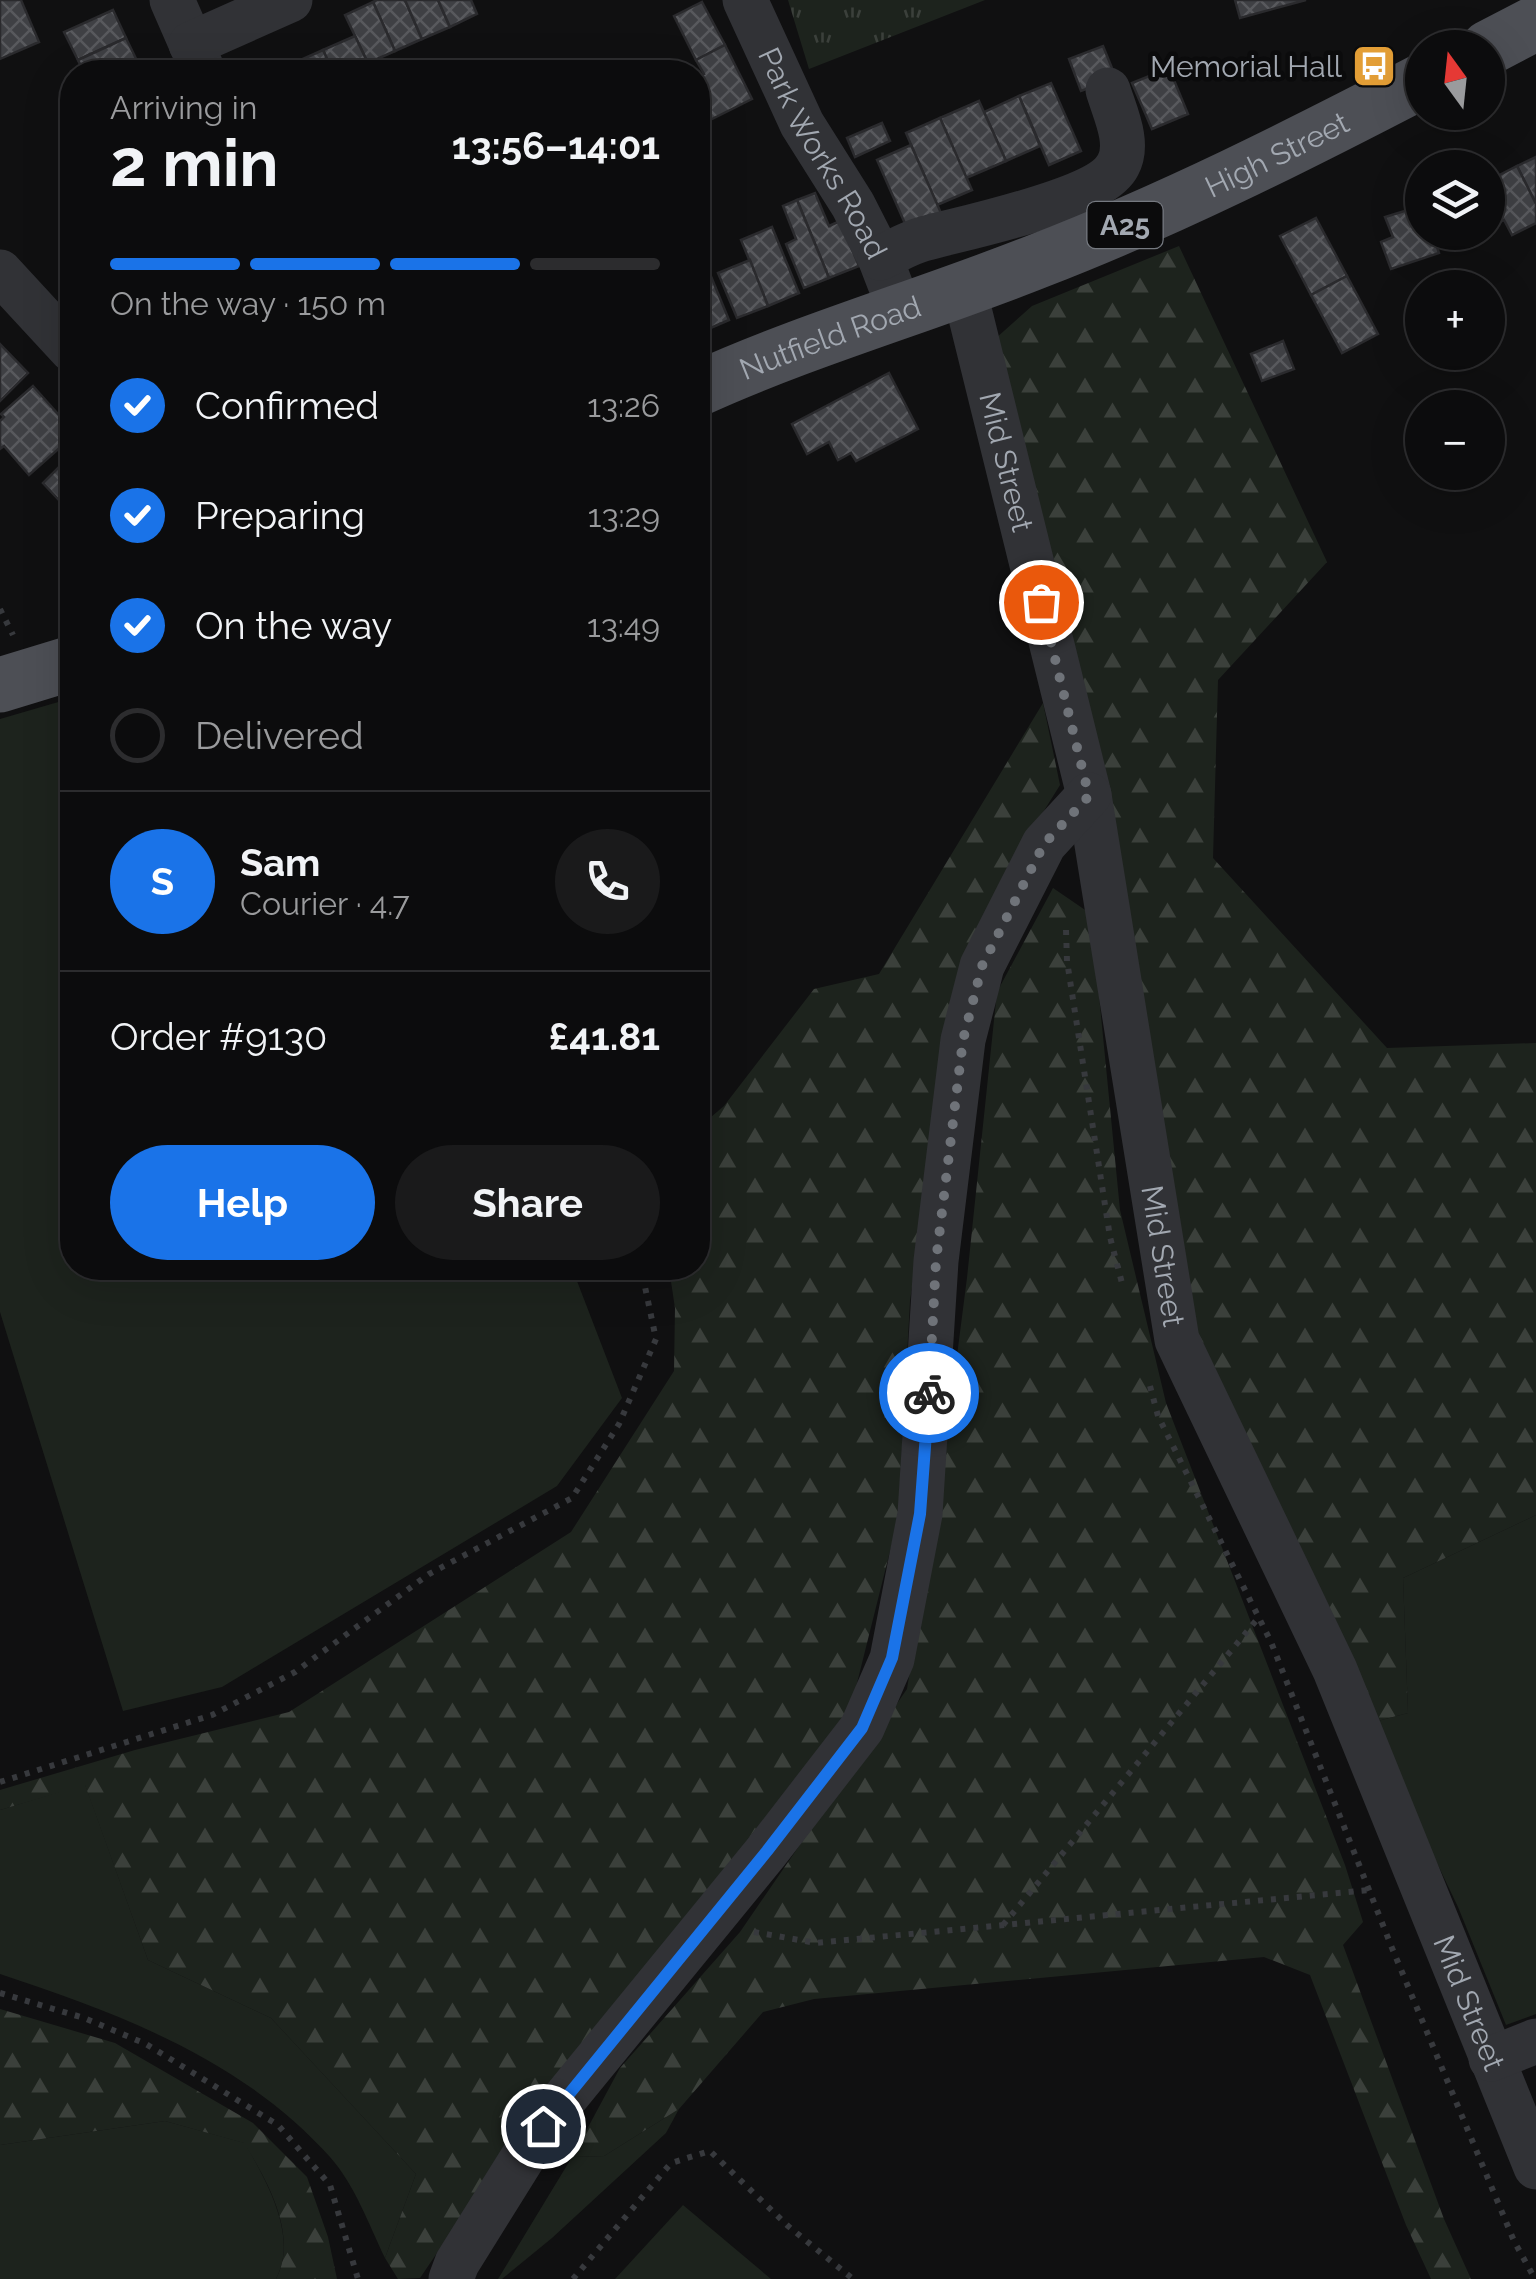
<!DOCTYPE html>
<html lang="en">
<head>
<meta charset="utf-8">
<style>
	:root { --surface:#0c0c0d; --page:#1a1a1b; --text:#f1f3f6; --muted:#9a9b9d; --line:#2c2c2e; --accent:#1a73e8 }
	body { margin:0; font-family:Raleway,sans-serif; background:var(--page); color:var(--text); height:100vh; display:flex; flex-direction:column; font-size:38px; white-space:nowrap }
	* { box-sizing:border-box; margin:0 }
	p { font-size:32px; color:var(--muted) }
	.icon { flex:none; width:55px; height:55px; fill:none; stroke:currentColor; stroke-width:2; stroke-linecap:round; stroke-linejoin:round }
	.map { position:relative; flex:1; overflow:hidden }
	.drawer { position:absolute; left:60px; top:60px; width:650px; height:1220px; display:flex; flex-direction:column; background:var(--surface); border-radius:40px; box-shadow:0 10px 40px #0002,0 0 0 2px var(--line) }
	.drawer>* { flex:none }
	.needle { width:65px; rotate:345deg }
	.buttons { position:absolute; left:1405px; top:30px; display:grid; gap:20px }
	.buttons a { display:grid; place-items:center; width:100px; height:100px; border-radius:50%; background:var(--surface); box-shadow:0 10px 40px #0002,0 0 0 2px var(--line); font-size:50px }
	.pin { position:absolute; display:grid; place-items:center; width:85px; height:85px; color:#fff; margin:-42px; border:5px solid #fff; border-radius:50%; box-shadow:0 2px 10px #0007 }
	.courier { position:absolute; display:grid; place-items:center; width:100px; height:100px; margin:-50px; border:8px solid #1a73e8; border-radius:50%; background:#fff; color:#222; box-shadow:0 2px 12px #0007 }
	.summary em { font-style:normal; font-weight:700 }
	.summary div { display:flex; flex-direction:column-reverse }
	.summary { display:flex; align-items:center; justify-content:space-between; height:170px; padding:0 50px }
	h1 { font-size:65px; font-weight:700; line-height:75px }
	.bar { display:grid; grid-template-columns:repeat(4,1fr); gap:15px 10px; align-content:center; height:120px; padding:0 50px }
	.bar i { height:12px; border-radius:8px; background:var(--line) }
	.bar .active { background:var(--accent) }
	.bar p { grid-column:span 4 }
	.line { display:flex; align-items:center; gap:25px; padding:0 50px; border-top:2px solid var(--line) }
	.line div { flex:1 }
	.round { display:grid; place-items:center; flex:none; width:105px; height:105px; border-radius:52px; background:var(--page) }
	ol { padding:0 50px; list-style:none }
	li { display:flex; align-items:center; gap:30px; height:110px }
	li p { margin-inline-start:auto }
	li .icon { padding:10px; border-radius:50%; background:var(--accent); color:#fff; stroke-width:4 }
	li:last-child { color:var(--muted) }
	li i { width:55px; height:55px; border:5px solid var(--line); border-radius:50% }
	.cta { display:flex; gap:20px; margin-top:auto; padding:20px 50px }
	.cta a { flex:1; height:115px; border-radius:60px; background:var(--accent); color:#fff; font-size:40px; font-weight:700; line-height:115px; text-align:center }
	.cta a+a { background:var(--page); color:var(--text) }
	.map>svg:first-child { display:block }
	.green { fill:#1d231d }
	.forest { fill:url(#forest-firs) }
	.park { fill:url(#park-tufts) }
	.building { fill:url(#building-cross-hatch); stroke:#2a2a2d; stroke-width:2.5 }
	.lines { fill:none; stroke-linecap:round; stroke-linejoin:round }
	.path { stroke:#37393d; stroke-width:6; stroke-dasharray:5 8; stroke-linecap:butt }
	.minor { stroke:#313236; stroke-width:45 }
	.major { stroke:#4d4f55; stroke-width:55 }
	.done { stroke:#6f7379; stroke-width:10; stroke-dasharray:0 18 }
	.route { stroke:#1a73e8; stroke-width:12 }
	.labels { text-anchor:middle; dominant-baseline:central; stroke-width:9; stroke-linejoin:round; paint-order:stroke }
	.shield { fill:#0b0b0c; stroke:#757980; stroke-width:2.5 }
	.shield-label { font-size:28px; font-weight:bold; fill:#a2a8b1 }
	.poi-label { font-size:30px; fill:#a2a8b1; stroke:#0b0b0c; text-anchor:end }
	.street-label { font-size:30px; fill:#a2a8b1; stroke:#0b0b0c }
</style>
</head>
<body>
<div class="map">
<svg width="1536" height="2279" viewBox="0 0 1536 2279">
	<defs>
		<pattern id="forest-firs" width="22" height="20" patternUnits="userSpaceOnUse" patternTransform="scale(2.5)"><rect width="22" height="20" fill="#1d231d"/><path d="M5 1l3.5 6h-7zM16 11l3.5 6h-7z" fill="#3b403b"/></pattern>
		<pattern id="park-tufts" width="24" height="20" patternUnits="userSpaceOnUse" patternTransform="scale(2.5)"><rect width="24" height="20" fill="#1d231d"/><path d="M3 7l-1-3M5 7V3M7 7l1-3M15 17l-1-3M17 17v-4M19 17l1-3" fill="none" stroke="#3b403b"/></pattern>
		<pattern id="building-cross-hatch" width="8" height="8" patternUnits="userSpaceOnUse" patternTransform="scale(2.5)"><rect width="8" height="8" fill="#3f4044"/><path d="M0 0l8 8M0 8l8-8" fill="none" stroke="#58595d"/></pattern>
	</defs>
	<rect width="100%" height="100%" fill="#101011"/>
	<g class="green">
		<path d="M72 698V1268H572L622 1398 557 1486 222 1687 123 1711 0 1312V719Z"/>
		<path d="M1536 1515V2014L1506 2025 1458 1907 1370 1723 1408 1713 1403 1578Z"/>
		<path d="M85 1784 148 1960 271 2018 416 2174 385 2258C369 2225 355 2185 330 2157 243 2060 121 2014 0 1974V1810Z"/>
		<path d="M679 2109 666 2133 552 2238 502 2279H498L572 2157 604 2156Z"/>
		<path d="M165 2121 245 2143C266 2181 299 2236 276 2279H0V2145Z"/>
		<path d="M683 2205 771 2279H615Z"/>
	</g>
	<g class="forest">
		<path d="M1179 246 1327 562 1218 680 1213 858 1387 1048 1536 1043V1515L1403 1578 1408 1713 1370 1723 1185 1314 995 339 1032 306Z"/>
		<path d="M1043 703 1060 785 1005 873 952 998 910 1301 898 1519 851 1707 508 2148 420 2278 398 2279 385 2258 416 2174 271 2018 148 1960 85 1785 0 1810V1790L135 1750 289 1712 571 1532 674 1371 675 1308 669 1268H698V1128L724 1106 814 989 879 974Z"/>
		<path d="M1053 888 1091 914 1120 1210 1166 1403 1345 1865 1363 1922 1343 1945 1444 2219 1471 2279H1431L1406 2225 1310 1975 1264 1957 814 1999 763 2012 679 2109 604 2156 572 2157 620 2068 740 1932 907 1689 940 1488 967 1278 997 992Z"/>
		<path d="M0 2009 115 2043 253 2123 307 2177 328 2237 337 2279H276C299 2236 267 2180 244 2143L165 2121 0 2145Z"/>
	</g>
	<path class="park" d="M788 0H985L809 69Z"/>
	<g class="building">
		<path d="M0 0H21L39 42 0 59Z"/>
		<path d="M377 0H405L422 39 395 51 373 2Z"/>
		<path d="M405 0H438L450 27 422 39Z"/>
		<path d="M438 0H471L477 14 450 27Z"/>
		<path d="M1235 0H1306L1240 18Z"/>
		<path d="M373 2 395 51 368 63 345 15Z"/>
		<path d="M702 2 725 45 696 60 674 16Z"/>
		<path d="M113 10 126 38 78 60 64 32Z"/>
		<path d="M355 36 372 72H333L323 50Z"/>
		<path d="M126 38 140 67 128 72H83L78 60Z"/>
		<path d="M725 45 752 99 698 126V77L704 74 696 60Z"/>
		<path d="M1103 46 1116 78 1081 91 1069 59Z"/>
		<path d="M323 50 333 72H298L294 63Z"/>
		<path d="M294 63 298 72H274Z"/>
		<path d="M1169 68 1188 114 1152 129 1132 83Z"/>
		<path d="M1051 83 1081 151 1049 165 1019 96Z"/>
		<path d="M1019 96 1040 146 1006 161 984 112Z"/>
		<path d="M979 101 1006 161 966 178 940 118Z"/>
		<path d="M940 118 972 190 937 205 906 133Z"/>
		<path d="M882 123 890 141 855 157 847 138Z"/>
		<path d="M911 145 941 213 907 228 877 160Z"/>
		<path d="M1536 157V204L1517 166Z"/>
		<path d="M1517 166 1536 204V223L1512 235 1504 220 1488 229V181Z"/>
		<path d="M815 193 829 226 840 221 859 266 829 278 797 200Z"/>
		<path d="M797 200 829 278 804 288 786 244 796 239 783 206Z"/>
		<path d="M1414 208 1418 217 1422 215V232H1458L1459 236 1436 244 1439 253 1391 269 1381 242 1393 237 1385 217Z"/>
		<path d="M1316 218 1347 276 1311 295 1280 236Z"/>
		<path d="M772 227 799 293 768 306 741 240Z"/>
		<path d="M701 252 729 320 699 333 698 253Z"/>
		<path d="M750 260 768 306 737 318 718 273Z"/>
		<path d="M1347 276 1378 334 1342 353 1311 295Z"/>
		<path d="M1283 341 1294 369 1262 381 1251 354Z"/>
		<path d="M0 344 28 373 0 401Z"/>
		<path d="M889 373 918 429 856 461 851 453 838 460 829 442 807 454 792 424Z"/>
		<path d="M33 386 58 414 65 407 72 416V437L29 475 4 446 0 449V421L4 417 1 414Z"/>
		<path d="M72 454V514L43 483Z"/>
	</g>
	<g class="lines">
		<g class="path">
			<path d="M0 609 13 635"/>
			<path d="M1066 930 1067 961 1110 1237 1123 1287"/>
			<path d="M1150 1386 1158 1416 1271 1642 1392 1948 1514 2241 1535 2279"/>
			<path d="M0 1782 212 1715 295 1672 429 1574 572 1498 619 1424 656 1339 641 1268"/>
			<path d="M1003 1925 1259 1617"/>
			<path d="M754 1932 816 1943 1369 1890"/>
			<path d="M0 1993 84 2018 146 2044 278 2125 330 2185 358 2279"/>
			<path d="M573 2279 671 2163 710 2151 788 2226 853 2279"/>
		</g>
		<g class="minor">
			<path d="M172 0 203 71"/>
			<path id="s1" d="M745 0 802 124 853 205 880 258 900 310"/>
			<path d="M191 44 290 0"/>
			<path d="M880 258C894 252 908 243 923 239 962 228 1100 201 1118 165 1130 143 1115 113 1108 90"/>
			<path d="M0 272 72 350"/>
			<path id="s2" d="M964 289 1089 795 1177 1340 1335 1670 1536 2167"/>
			<path d="M1491 2059 1536 2041"/>
			<path d="M451 2279 457 2263 543 2125 767 1851 862 1728 892 1659 920 1514 936 1261 963 1040 982 966 1044 844 1089 795"/>
		</g>
		<g class="major">
			<path d="M1488 48 1536 23"/>
			<path id="s3" d="M698 389C808 339 925 306 1038 261 1170 210 1297 146 1422 81"/>
			<path d="M0 685 72 663"/>
		</g>
	</g>
	<g class="lines">
		<path class="done" d="M929 1393 936 1261 963 1040 982 966 1044 844 1089 796 1041 602"/>
		<path class="route" d="M543 2126 767 1851 862 1728 892 1658 920 1514 929 1393"/>
	</g>
	<defs>
		<g id="bus-square" transform="scale(2.25)"><rect x="-9" y="-9" width="18" height="18" rx="4" fill="#e39e36" stroke="#0b0b0c"/><path d="M-5-6H5V4H4V6H2V4H-2V6H-4V4H-5ZM-3.5-4V0h7V-4ZM-3.5 1.2v1.5H-2V1.2ZM2 1.2v1.5H3.5V1.2Z" fill="#fff"/></g>
	</defs>
	<g fill-rule="evenodd">
		<use href="#bus-square" x="1374" y="66"/>
	</g>
	<g class="labels">
		<rect class="shield" x="1087.5" y="202" width="75" height="46" rx="8"/>
		<g class="shield-label">
			<text x="1125" y="225">A25</text>
		</g>
		<g class="poi-label">
			<text x="1342" y="66">Memorial Hall</text>
		</g>
		<g class="street-label">
			<text stroke="none"><textPath href="#s3" startOffset="625">High Street</textPath></text>
			<text stroke="none"><textPath href="#s1" startOffset="172">Park Works Road</textPath></text>
			<text stroke="none"><textPath href="#s3" startOffset="142">Nutfield Road</textPath></text>
			<text stroke="none"><textPath href="#s2" startOffset="178">Mid Street</textPath></text>
			<text stroke="none"><textPath href="#s2" startOffset="988">Mid Street</textPath></text>
			<text stroke="none"><textPath href="#s2" startOffset="1798">Mid Street</textPath></text>
		</g>
	</g>
</svg>
<div class="buttons">
<a><svg class="needle" viewBox="-14 -14 28 28"><path d="M0-13l5 13h-10z" fill="#e53935"/><path d="M0 13l5-13h-10z" fill="#9a9b9d"/></svg></a>
<a><svg class="icon" aria-label="layers" viewBox="0 0 24 24"><path d="M12 4l9 5-9 5-9-5zM3 14l9 5 9-5"/></svg></a>
<a>+</a>
<a>−</a>
</div>
<div class="pin" style="left:1041px;top:602px;background:#ea580c"><svg class="icon" aria-label="bag" viewBox="0 0 24 24"><path d="M5 8h14l-1 12H6zM9 8a3 3 0 0 1 6 0"/></svg></div>
<div class="pin" style="left:543px;top:2126px;background:#1f2937"><svg class="icon" aria-label="home" viewBox="0 0 24 24"><path d="M3 11l9-7 9 7M6 9v11h12V9"/></svg></div>
<div class="courier" style="left:929px;top:1393px"><svg class="icon" aria-label="bike" viewBox="0 0 24 24"><circle cx="6" cy="16" r="4"/><circle cx="18" cy="16" r="4"/><path d="M6 16l4-8h5l3 8M10 8l3 8H6M13 5h3"/></svg></div>
<section class="drawer">
<div class="summary"><div><h1>2 min</h1><p>Arriving in</p></div><em>13:56–14:01</em></div>
<div class="bar"><i class="active"></i><i class="active"></i><i class="active"></i><i></i><p>On the way · 150 m</p></div>
<ol>
<li><svg class="icon" aria-label="check" viewBox="0 0 24 24"><path d="M5 12l5 5 9-10"/></svg>Confirmed<p>13:26</p></li>
<li><svg class="icon" aria-label="check" viewBox="0 0 24 24"><path d="M5 12l5 5 9-10"/></svg>Preparing<p>13:29</p></li>
<li><svg class="icon" aria-label="check" viewBox="0 0 24 24"><path d="M5 12l5 5 9-10"/></svg>On the way<p>13:49</p></li>
<li><i></i>Delivered</li>
</ol>
<div class="line" style="height:180px"><b class="round" style="background:var(--accent);color:#fff">S</b><div><b>Sam</b><p>Courier · 4.7</p></div><a class="round"><svg class="icon" aria-label="phone" viewBox="0 0 24 24"><path d="M5 4h4l2 5-3 2q2 4 5 5l2-3 5 2v4C11 20 4 13 5 4z"/></svg></a></div>
<div class="line" style="height:130px"><div>Order #9130</div><b>£41.81</b></div>
<div class="cta"><a>Help</a><a>Share</a></div>
</section>
</div>
</body>
</html>
